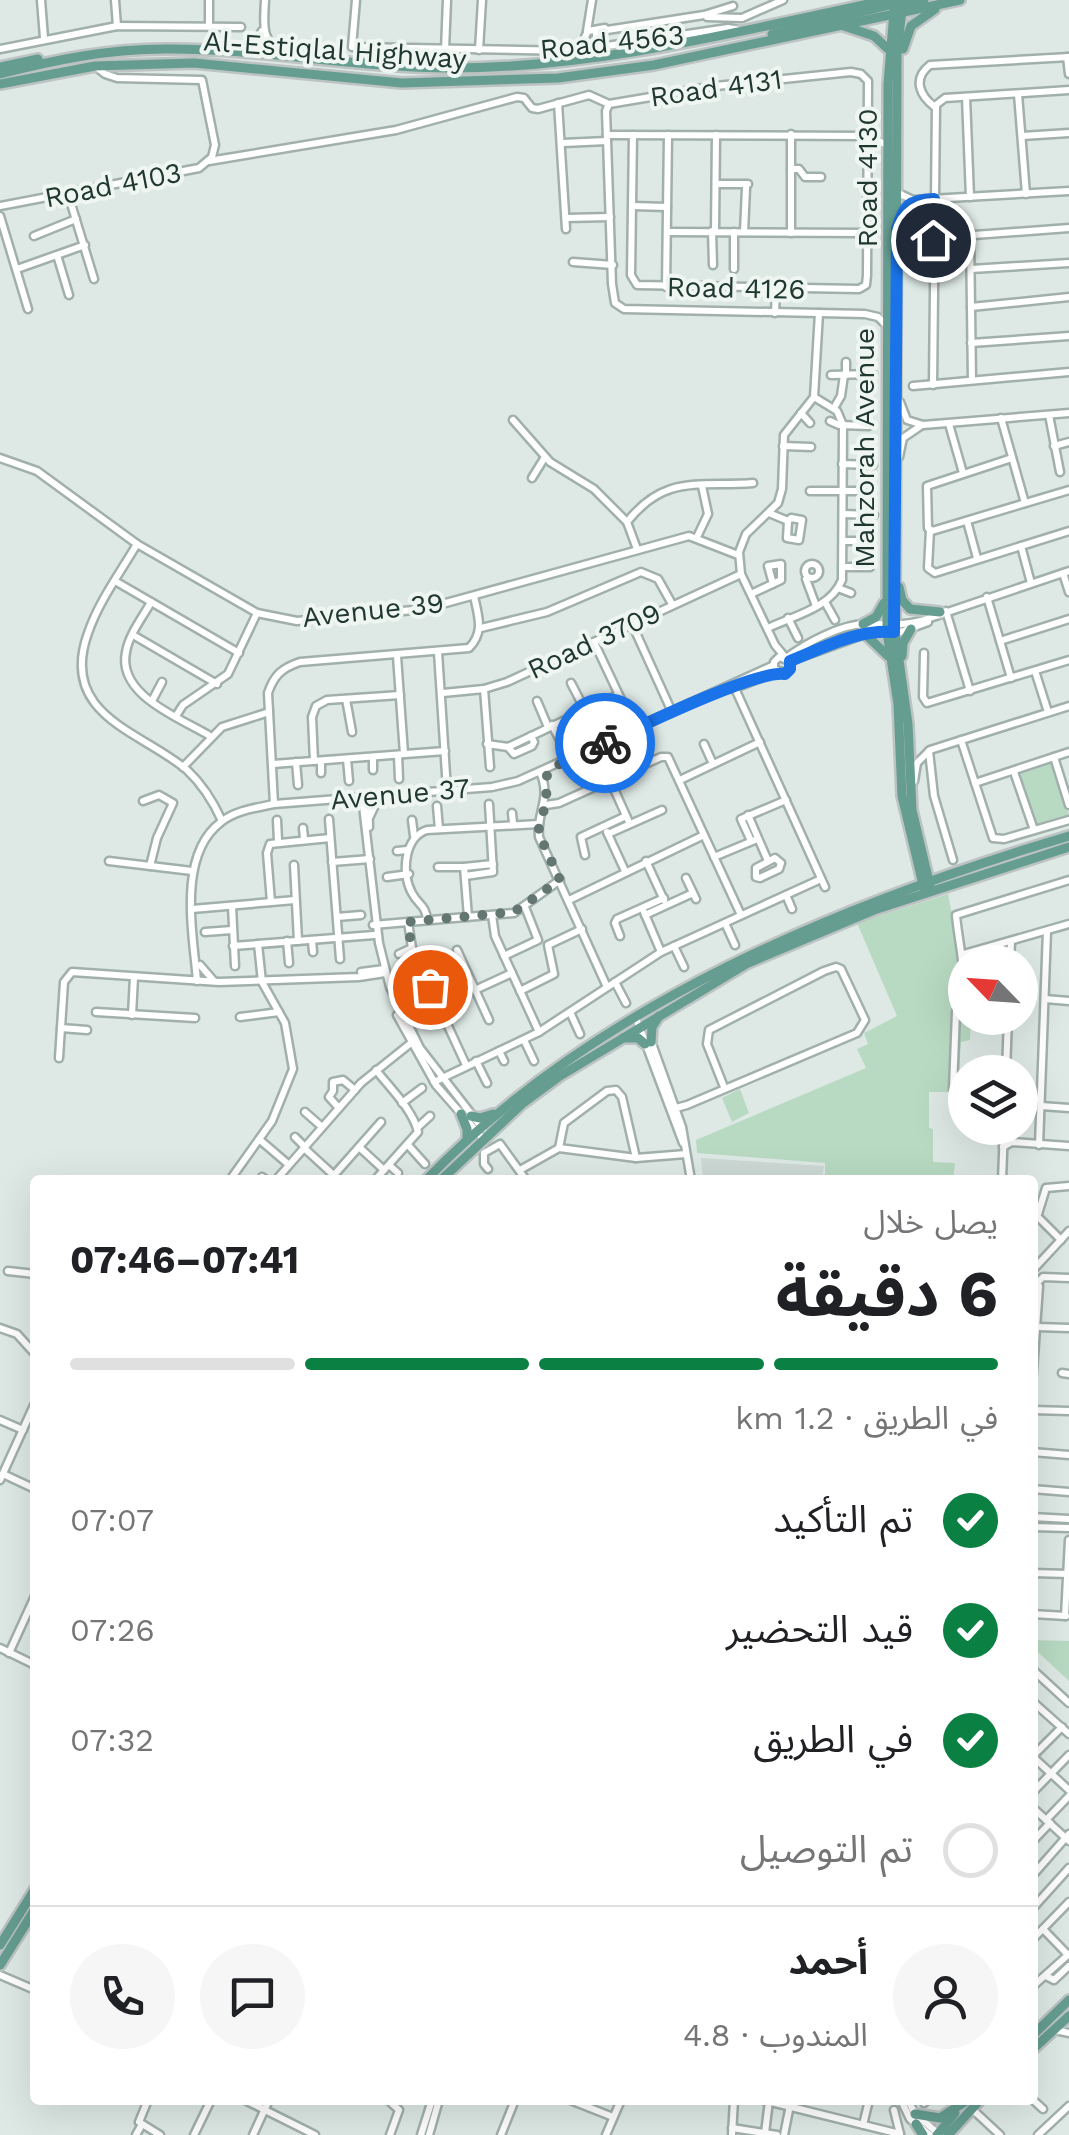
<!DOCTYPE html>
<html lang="ar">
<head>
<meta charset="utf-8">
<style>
	:root { --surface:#fff; --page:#f6f6f6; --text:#202124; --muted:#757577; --line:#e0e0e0; --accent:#0b8043 }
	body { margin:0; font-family:"Work Sans","Noto Sans Arabic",sans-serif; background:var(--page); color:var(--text); direction:rtl; height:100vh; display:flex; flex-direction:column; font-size:38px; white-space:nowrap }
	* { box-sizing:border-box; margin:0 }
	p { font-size:32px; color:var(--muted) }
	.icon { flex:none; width:55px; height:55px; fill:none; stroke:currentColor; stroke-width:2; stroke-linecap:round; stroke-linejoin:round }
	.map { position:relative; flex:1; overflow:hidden; direction:ltr }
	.details { position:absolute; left:30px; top:1175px; width:1008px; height:930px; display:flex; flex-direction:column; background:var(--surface); border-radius:10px; box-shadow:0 10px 40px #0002; direction:rtl }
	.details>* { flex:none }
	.needle { width:65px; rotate:295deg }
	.fabs { position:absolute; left:948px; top:945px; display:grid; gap:20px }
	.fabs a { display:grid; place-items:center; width:90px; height:90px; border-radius:50%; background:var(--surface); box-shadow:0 10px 40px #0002; font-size:50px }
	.pin { position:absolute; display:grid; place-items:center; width:85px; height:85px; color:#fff; margin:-42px; border:5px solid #fff; border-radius:50%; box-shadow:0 2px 10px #0007 }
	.courier { position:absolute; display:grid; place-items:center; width:100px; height:100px; margin:-50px; border:8px solid #1a73e8; border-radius:50%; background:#fff; color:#222; box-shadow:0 2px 12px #0007 }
	.summary em { font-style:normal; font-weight:700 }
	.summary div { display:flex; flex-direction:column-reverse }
	.summary { display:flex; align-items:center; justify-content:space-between; height:170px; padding:0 40px }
	h1 { font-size:65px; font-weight:700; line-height:75px }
	.bar { display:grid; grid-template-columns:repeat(4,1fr); gap:15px 10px; align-content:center; height:120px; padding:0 40px }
	.bar i { height:12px; border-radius:8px; background:var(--line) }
	.bar .current { background:var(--accent) }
	.bar p { grid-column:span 4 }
	.line { display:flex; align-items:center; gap:25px; padding:0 40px; border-top:2px solid var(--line) }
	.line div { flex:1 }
	.round { display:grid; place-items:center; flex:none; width:105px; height:105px; border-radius:52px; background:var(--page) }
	ol { padding:0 40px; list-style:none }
	li { display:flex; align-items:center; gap:30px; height:110px }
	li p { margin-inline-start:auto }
	li .icon { padding:10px; border-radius:50%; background:var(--accent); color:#fff; stroke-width:4 }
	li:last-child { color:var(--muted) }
	li i { width:55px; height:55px; border:5px solid var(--line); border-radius:50% }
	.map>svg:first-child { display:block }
	.built { fill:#cdd9d4 }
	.green { fill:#b8dac2 }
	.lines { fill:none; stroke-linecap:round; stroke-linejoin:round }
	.minor-casing { stroke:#a2b0ac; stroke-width:11 }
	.major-casing { stroke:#bcc3c2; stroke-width:14 }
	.minor { stroke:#fff; stroke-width:6 }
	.major { stroke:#659d90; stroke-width:9 }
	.done { stroke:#637671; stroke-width:10; stroke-dasharray:0 18 }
	.route { stroke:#1a73e8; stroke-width:12 }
	.labels { text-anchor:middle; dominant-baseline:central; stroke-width:8; stroke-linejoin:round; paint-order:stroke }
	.street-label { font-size:28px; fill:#213832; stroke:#eff6f2 }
</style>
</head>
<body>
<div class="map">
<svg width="1069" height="2135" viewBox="0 0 1069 2135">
	<rect width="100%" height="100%" fill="#dee9e5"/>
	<path class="built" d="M701 1158 824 1166 822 1180H703Z"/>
	<g class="green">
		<path d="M1052 759 1069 815 1036 824 1019 770Z"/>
		<path d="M948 894 960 955V991L954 996 950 1092H929V1128L933 1129V1162L955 1163 953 1180H825V1163L697 1153 696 1140 866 1068 857 1049 868 1044 864 1033 897 1016 857 923Z"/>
		<path d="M960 1006H965V1018H971L970 1040 961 1042 958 1089Z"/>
		<path d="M740 1089 749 1113 732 1122 722 1098Z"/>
		<path d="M1032 1640 1069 1641V1681L1039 1653 1033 1651Z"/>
	</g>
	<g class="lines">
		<g class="minor-casing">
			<g id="minor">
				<path d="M41 0 44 38"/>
				<path d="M115 0 117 26"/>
				<path d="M265 0C264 24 260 40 283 54"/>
				<path d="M356 0 352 47 573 51 728 28 739 30"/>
				<path d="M707 17 742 18 783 0"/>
				<path d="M209 26V0"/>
				<path d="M587 31 592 0"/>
				<path d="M596 31V42H587L585 37 588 31 605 28"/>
				<path d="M599 37 607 30 704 15 733 6"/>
				<path d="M0 49 117 26 241 27"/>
				<path d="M445 50 447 0"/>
				<path d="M479 50 482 0"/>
				<path d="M243 51 256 42 262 31"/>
				<path d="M1067 57 1069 74"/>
				<path d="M1018 94 1026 194"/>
				<path d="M966 97 970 197"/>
				<path d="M558 103 566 229"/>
				<path d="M935 107C920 96 912 79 930 65L1069 57"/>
				<path d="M607 135 867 136 887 145"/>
				<path d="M633 135 631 275 637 285 859 289 866 285 867 275 868 81 861 74 851 72 716 86 609 104 606 111 612 284 615 303 624 309 865 314 878 317 886 325"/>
				<path d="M1022 136 1069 133"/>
				<path d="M563 143 607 141"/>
				<path d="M209 161 396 130 517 97 524 98 532 108 538 109 589 95 609 104"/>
				<path d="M791 169H799L805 177H821"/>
				<path d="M716 184H748"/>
				<path d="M898 193 913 200 1069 191"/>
				<path d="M68 194 94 279"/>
				<path d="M0 206 199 168 212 157 215 145 202 80 117 78 105 74 96 67"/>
				<path d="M633 206 667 207"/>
				<path d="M0 216 28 309"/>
				<path d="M566 218 610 217"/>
				<path d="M899 224 904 207 912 201"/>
				<path d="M712 231 713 265"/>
				<path d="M715 231 716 135"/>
				<path d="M668 232 867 233"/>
				<path d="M744 232 746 188"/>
				<path d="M791 233V134"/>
				<path d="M34 236 76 219"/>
				<path d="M970 236 972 380"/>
				<path d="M933 238 1069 228"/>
				<path d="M57 255 69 295"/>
				<path d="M573 262 613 265"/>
				<path d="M17 269 85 245"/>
				<path d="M734 269V232"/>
				<path d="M971 269 1069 263"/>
				<path d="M666 287 668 135"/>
				<path d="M971 307 1069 297"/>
				<path d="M775 313 776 288"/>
				<path d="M971 343 1069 336"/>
				<path d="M831 375 873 374"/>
				<path d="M846 375V362"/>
				<path d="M863 375V394"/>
				<path d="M933 385 936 105 945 98 1069 90"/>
				<path d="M913 386 1069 372"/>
				<path d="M900 402 907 420 923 425 1069 413"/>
				<path d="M834 408 841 396 844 375"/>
				<path d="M801 413 810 423"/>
				<path d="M1049 415 1060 472"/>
				<path d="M1001 418 1025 503"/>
				<path d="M513 420 550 462 594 489 627 522"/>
				<path d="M830 421 839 425 869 426"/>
				<path d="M949 424 963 473"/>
				<path d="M783 446 811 447"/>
				<path d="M1054 446 1069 442"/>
				<path d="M899 457 903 438 922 425"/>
				<path d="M0 458 37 471 137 544 257 613 297 621 424 609 689 536 738 555"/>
				<path d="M1012 458 927 486 928 528 932 531 1069 490"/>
				<path d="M842 464 873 465"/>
				<path d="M532 478 545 457"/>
				<path d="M810 491H862"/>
				<path d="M769 513 788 521 791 518 802 520 799 540 787 538 788 521"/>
				<path d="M843 514 874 515"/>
				<path d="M967 521 977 558"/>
				<path d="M930 530 928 568 935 573 1069 531"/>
				<path d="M697 537 708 514 702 486"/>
				<path d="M843 541H859"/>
				<path d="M137 544C120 573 99 601 88 633 58 716 143 732 187 770 203 785 213 801 222 821"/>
				<path d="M1021 546 1031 583"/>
				<path d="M637 549 627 522C665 474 698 487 753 483"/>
				<circle cx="812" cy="571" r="7"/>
				<path d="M843 567H870"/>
				<path d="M1063 573 1069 592"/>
				<path d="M806 579 816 606"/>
				<path d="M115 581 239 653"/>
				<path d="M838 588 851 593"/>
				<path d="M751 594 781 580V564L768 566 773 584"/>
				<path d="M987 597 1011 678"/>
				<path d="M151 602C143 617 129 634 126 652 117 695 180 718 210 736"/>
				<path d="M825 602 835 620"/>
				<path d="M946 611 970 691"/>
				<path d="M788 618 798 638"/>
				<path d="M632 624 672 712"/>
				<path d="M481 628 547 612 641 572 658 579 672 604"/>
				<path d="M768 628C793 616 831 608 842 580L843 425 837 411 814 397"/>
				<path d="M133 635 217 684"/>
				<path d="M1000 641 1069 619"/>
				<path d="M594 642 635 729"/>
				<path d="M438 652 447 790"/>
				<path d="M924 653 923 697 927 703 1069 660"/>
				<path d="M397 656 404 754"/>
				<path d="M785 657 775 645 741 574 739 552 746 534 778 503 782 489 784 435 814 397 819 313"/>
				<path d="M786 658C806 643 841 624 866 624 885 624 902 626 921 621L1069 571"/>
				<path d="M790 661V669L785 673 774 669V662L779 657 790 661 865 634 901 632 928 622"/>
				<path d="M1035 671 1048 712"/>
				<path d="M571 683 585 710"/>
				<path d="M733 684 825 887"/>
				<path d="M484 689 490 767"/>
				<path d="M732 689 776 672"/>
				<path d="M443 693 484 689 507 682 741 574"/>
				<path d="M346 699 352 732"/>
				<path d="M152 701 162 682"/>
				<path d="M537 701 548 727"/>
				<path d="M600 703 609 724"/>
				<path d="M578 713 583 725"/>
				<path d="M176 716 183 705 228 674 257 613"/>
				<path d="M552 725 562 744"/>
				<path d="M961 740 993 838 1004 839 1069 820"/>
				<path d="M487 744 508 747 618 695"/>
				<path d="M704 744 713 764"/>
				<path d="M635 746 643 765"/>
				<path d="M508 747 514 754 532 746 534 742 531 736"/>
				<path d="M929 751 934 796 953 860"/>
				<path d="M398 755 399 779"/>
				<path d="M373 757V770"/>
				<path d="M1054 757 1069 805"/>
				<path d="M347 759 349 781"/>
				<path d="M314 761 312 717 316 706 327 700 400 695"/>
				<path d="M321 761V773"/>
				<path d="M296 762 298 785"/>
				<path d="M273 764 445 751"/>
				<path d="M588 766 598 786"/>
				<path d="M183 767 222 727 269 712"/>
				<path d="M540 772C552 799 536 812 539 837L607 987"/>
				<path d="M1014 772 1034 830"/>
				<path d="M610 780 628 820"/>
				<path d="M680 780 760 742"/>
				<path d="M914 781 917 763 930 750 1069 706"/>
				<path d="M975 783 1069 752"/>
				<path d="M362 797 379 943 390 987 420 1048 483 1129"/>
				<path d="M368 797 369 827"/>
				<path d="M143 801 159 795 173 803 157 838 150 866"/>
				<path d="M274 804 268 693C274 675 282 668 300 662L469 648C485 632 478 616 474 596"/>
				<path d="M546 805 559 803 661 757H668L741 915"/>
				<path d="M437 806 439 829"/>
				<path d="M512 813 513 823"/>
				<path d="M748 815 768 861"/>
				<path d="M370 816 376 803 387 796"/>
				<path d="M329 819 340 959"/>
				<path d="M277 820 278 841"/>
				<path d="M412 820 414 836"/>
				<path d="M303 828 304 839"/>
				<path d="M607 832 625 871"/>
				<path d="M608 834 662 810"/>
				<path d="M751 841 741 819 786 800"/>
				<path d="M397 851 407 850"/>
				<path d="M585 855 581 837 626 816"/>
				<path d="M714 857 755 840"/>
				<path d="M775 858 781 863 779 869 760 878 756 877V868Z"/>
				<path d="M109 861 192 871"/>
				<path d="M646 861 664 900"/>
				<path d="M332 862 370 859"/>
				<path d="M294 865 298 941"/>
				<path d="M438 867H464"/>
				<path d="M465 876 493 872 489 804"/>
				<path d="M387 877 409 874"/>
				<path d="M686 878 696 899"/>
				<path d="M786 895 792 909"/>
				<path d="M569 900 704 835"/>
				<path d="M271 902 267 853 270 844 330 838"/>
				<path d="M232 906 235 966"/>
				<path d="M192 909 295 900"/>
				<path d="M644 912 661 952"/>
				<path d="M492 915 495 936 539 1032"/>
				<path d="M645 915 693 893"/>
				<path d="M337 917 361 915"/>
				<path d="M468 917 464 867 493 864"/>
				<path d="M427 920C426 905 418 905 412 893 401 874 404 837 427 830L539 824"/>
				<path d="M408 922 412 948 466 1065"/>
				<path d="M725 923 735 945"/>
				<path d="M373 925 514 913 560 880"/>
				<path d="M205 932 232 930"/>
				<path d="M620 936 615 923 617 919 664 898"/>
				<path d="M312 940 313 952"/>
				<path d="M287 941 289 963"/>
				<path d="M233 946 374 935"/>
				<path d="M674 946 684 967"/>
				<path d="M457 950 489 1020"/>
				<path d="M399 954 412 948"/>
				<path d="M964 954 1069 924"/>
				<path d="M504 956 538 940 525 907"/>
				<path d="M1010 962 1011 942"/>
				<path d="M200 965 213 980"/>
				<path d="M361 972 384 969"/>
				<path d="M414 977 424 973"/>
				<path d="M197 981C193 933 177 855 221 822 236 810 256 808 274 804L492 787 518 781 774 665"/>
				<path d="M615 982 626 1003"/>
				<path d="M430 987 465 969"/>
				<path d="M475 990 512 973"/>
				<path d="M520 991 554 974 548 945 582 929"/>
				<path d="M1045 999 1069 1001"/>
				<path d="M416 1004 434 996"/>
				<path d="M96 1012 195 1018"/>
				<path d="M570 1012 580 1034"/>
				<path d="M132 1015 134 977"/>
				<path d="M397 1015 436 1085 484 1140"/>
				<path d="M240 1017 279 1012"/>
				<path d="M636 1018 683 1143"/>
				<path d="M61 1028 87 1030"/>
				<path d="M650 1038 682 1127 691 1180"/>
				<path d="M524 1040 534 1061"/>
				<path d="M499 1051 504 1061"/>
				<path d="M59 1058 64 982 72 972 219 982 359 977 385 973"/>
				<path d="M476 1061 487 1083"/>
				<path d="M1006 1072 1008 1018"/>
				<path d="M434 1082 539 1032 661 952 821 879"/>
				<path d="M965 1095 956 1094 953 1089 956 1012C970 977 959 950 956 915L1069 880"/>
				<path d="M668 1102 676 1108 687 1105 857 1033 865 1020 841 969 836 967 824 971 709 1030 707 1044 724 1087"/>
				<path d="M402 1103 422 1088"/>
				<path d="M1041 1106 1069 1108"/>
				<path d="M339 1108 329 1097 333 1091V1082L343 1080 355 1090"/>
				<path d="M305 1112 322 1127"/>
				<path d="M418 1127 430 1116"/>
				<path d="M295 1137 304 1146"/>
				<path d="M260 1140 288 1164"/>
				<path d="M408 1145 425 1164"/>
				<path d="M1039 1145 1047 931"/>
				<path d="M359 1147 384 1170"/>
				<path d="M1003 1147 1012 1142 1069 1146"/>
				<path d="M304 1148 339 1180"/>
				<path d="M559 1148 564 1123 607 1091 616 1090 622 1097 636 1158"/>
				<path d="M389 1165 398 1173"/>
				<path d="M488 1169 484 1164V1153L500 1144 526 1180"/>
				<path d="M520 1170 559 1148 636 1158 686 1154"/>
				<path d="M335 1174 381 1122"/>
				<path d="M262 1177 266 1180"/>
				<path d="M230 1180 272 1121 293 1069 285 1023 262 982 258 944"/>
				<path d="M276 1180 361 1083 411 1043"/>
				<path d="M375 1180 418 1132C413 1110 390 1088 376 1070"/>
				<path d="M1002 1180 1004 1128"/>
				<path d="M1032 1211 1061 1240"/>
				<path d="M1038 1214 1046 1188 1069 1186"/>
				<path d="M8 1271 35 1274"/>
				<path d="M1032 1271 1069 1231"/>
				<path d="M1032 1277 1039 1286 1032 1385"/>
				<path d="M1038 1282 1043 1277 1069 1278"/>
				<path d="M1037 1327 1069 1328"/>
				<path d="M0 1328 17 1334 35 1354"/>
				<path d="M1062 1373 1069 1374"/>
				<path d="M1032 1410 1069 1411"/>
				<path d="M0 1420 23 1430"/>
				<path d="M1032 1452 1069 1455"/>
				<path d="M3 1474 35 1489"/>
				<path d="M0 1480 35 1403"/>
				<path d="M1032 1489 1069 1492"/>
				<path d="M1032 1517 1069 1519"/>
				<path d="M1032 1527 1069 1528"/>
				<path d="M1032 1573 1069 1574"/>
				<path d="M1032 1614 1066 1616"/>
				<path d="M1065 1616 1069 1540"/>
				<path d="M0 1648 35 1665"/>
				<path d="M9 1653 35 1596"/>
				<path d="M1032 1669 1069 1703"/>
				<path d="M1032 1701 1069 1734"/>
				<path d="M1032 1756 1069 1790"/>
				<path d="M1032 1757 1062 1727"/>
				<path d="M1032 1793 1069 1755"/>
				<path d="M1032 1807 1069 1841"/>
				<path d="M1046 1820 1069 1796"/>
				<path d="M1032 1842 1050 1823"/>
				<path d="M1032 1876 1069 1834"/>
				<path d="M1032 1909 1069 1868"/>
				<path d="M1043 1929 1068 1955"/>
				<path d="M1032 1940 1069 1902"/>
				<path d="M0 1975 35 1990"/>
				<path d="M1046 1976 1054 1980 1069 1966"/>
				<path d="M1032 1987 1069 1954"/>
				<path d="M1055 2030 1069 2033"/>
				<path d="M1032 2099 1043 2109"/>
				<path d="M148 2100 139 2122 160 2135"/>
				<path d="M245 2100 315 2135"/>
				<path d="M388 2100 399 2110 390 2135"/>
				<path d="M570 2100 613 2117"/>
				<path d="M763 2100 900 2134"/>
				<path d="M901 2100 910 2119 930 2135"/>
				<path d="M908 2100 915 2114 940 2135"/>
				<path d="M924 2103 927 2100"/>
				<path d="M972 2109 1000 2135"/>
				<path d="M894 2110 900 2134"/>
				<path d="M863 2125 869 2100"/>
				<path d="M732 2128 777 2135"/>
				<path d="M765 2133 769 2101"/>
				<path d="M136 2135 141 2126"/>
				<path d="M194 2135 211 2100"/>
				<path d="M253 2135 269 2100"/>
				<path d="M421 2135 432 2100"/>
				<path d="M429 2135 439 2100"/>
				<path d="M501 2135 515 2100"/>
				<path d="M606 2135 621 2100"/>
				<path d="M732 2135 734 2100"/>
				<path d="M784 2135 790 2105"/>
				<path d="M1038 2135 1069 2106"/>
			</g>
		</g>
		<g class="major-casing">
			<g id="major">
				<path d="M895 0 888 84 887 632 898 704 902 796 925 893"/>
				<path d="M903 0 897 54 895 632 908 724 912 810 931 890"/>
				<path d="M898 7 924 0"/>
				<path d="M841 25 874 36 888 49"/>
				<path d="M772 34 898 3"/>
				<path d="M903 49 911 26 935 9"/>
				<path d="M0 67 38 59"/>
				<path d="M0 74C54 60 108 49 165 49 261 48 356 68 452 68 599 68 744 30 887 0"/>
				<path d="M0 84 95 66 194 63 402 83 558 78 654 65 960 0"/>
				<path d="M899 587 902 600 910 609 940 612"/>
				<path d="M863 624 876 617 884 603"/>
				<path d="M865 634 888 656"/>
				<path d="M902 656 903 643 911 629"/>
				<path d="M623 1038H638L645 1044"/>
				<path d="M651 1042 652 1027 659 1016"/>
				<path d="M461 1114 467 1129V1139"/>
				<path d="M471 1116 480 1118 493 1114"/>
				<path d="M426 1180C594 1005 841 904 1069 836"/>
				<path d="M441 1180 522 1104 560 1076 748 963 874 910 1069 847"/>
				<path d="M0 1945 35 1889"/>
				<path d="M0 1965 35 1909"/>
				<path d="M1032 2036 1069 2000"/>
				<path d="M1032 2050 1069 2016"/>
				<path d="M915 2114 940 2118 966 2101"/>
				<path d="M916 2124 923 2135"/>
				<path d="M937 2135 955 2113"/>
				<path d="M948 2135 980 2100"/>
			</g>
		</g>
		<use href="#minor" class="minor"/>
		<use href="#major" class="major"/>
	</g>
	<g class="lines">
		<path class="done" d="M430 987 411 945 408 922 514 912 560 880 538 832 546 802 547 774 551 768 605 743"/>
		<path class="route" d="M605 743C639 727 755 670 785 674L790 669V661C823 648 858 629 894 632L897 229C904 205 909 200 934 199L933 240"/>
	</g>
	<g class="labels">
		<g class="street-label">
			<text transform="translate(612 42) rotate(-6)">Road 4563</text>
			<text transform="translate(335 50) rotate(4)">Al-Estiqlal Highway</text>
			<text transform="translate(716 88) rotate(-8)">Road 4131</text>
			<text transform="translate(867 178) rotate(-90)">Road 4130</text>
			<text transform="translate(113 185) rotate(-11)">Road 4103</text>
			<text transform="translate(736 288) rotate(1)">Road 4126</text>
			<text transform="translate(864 448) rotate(-90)">Mahzorah Avenue</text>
			<text transform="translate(373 610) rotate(-6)">Avenue 39</text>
			<text transform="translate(594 641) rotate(-25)">Road 3709</text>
			<text transform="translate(400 794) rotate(-5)">Avenue 37</text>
		</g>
	</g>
</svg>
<div class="fabs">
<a><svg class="needle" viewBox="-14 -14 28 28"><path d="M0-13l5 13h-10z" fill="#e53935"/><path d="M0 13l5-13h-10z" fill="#757577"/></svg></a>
<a><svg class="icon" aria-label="layers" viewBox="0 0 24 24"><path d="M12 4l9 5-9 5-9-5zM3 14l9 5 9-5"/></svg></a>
</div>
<div class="pin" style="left:430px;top:987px;background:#ea580c"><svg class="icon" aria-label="bag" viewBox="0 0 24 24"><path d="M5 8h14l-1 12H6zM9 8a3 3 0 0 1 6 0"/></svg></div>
<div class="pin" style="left:933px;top:240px;background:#1f2937"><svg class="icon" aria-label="home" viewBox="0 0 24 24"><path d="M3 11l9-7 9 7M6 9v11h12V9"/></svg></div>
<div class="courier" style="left:605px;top:743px"><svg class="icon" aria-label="bike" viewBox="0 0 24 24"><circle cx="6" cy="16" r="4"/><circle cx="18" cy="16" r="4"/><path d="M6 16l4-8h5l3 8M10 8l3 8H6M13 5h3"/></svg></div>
<section class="details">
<div class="summary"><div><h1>6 دقيقة</h1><p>يصل خلال</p></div><em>07:41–07:46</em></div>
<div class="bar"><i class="current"></i><i class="current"></i><i class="current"></i><i></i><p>في الطريق · 1.2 km</p></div>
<ol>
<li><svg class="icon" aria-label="check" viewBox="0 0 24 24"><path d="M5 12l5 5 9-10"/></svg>تم التأكيد<p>07:07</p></li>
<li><svg class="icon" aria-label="check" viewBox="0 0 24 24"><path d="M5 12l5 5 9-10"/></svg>قيد التحضير<p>07:26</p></li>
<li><svg class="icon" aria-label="check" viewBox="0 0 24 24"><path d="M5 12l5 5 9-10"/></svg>في الطريق<p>07:32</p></li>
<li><i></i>تم التوصيل</li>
</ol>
<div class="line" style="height:180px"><a class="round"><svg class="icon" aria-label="person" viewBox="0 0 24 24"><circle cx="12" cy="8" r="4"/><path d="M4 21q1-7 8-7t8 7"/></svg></a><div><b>أحمد</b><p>المندوب · 4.8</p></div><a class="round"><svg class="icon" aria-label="chat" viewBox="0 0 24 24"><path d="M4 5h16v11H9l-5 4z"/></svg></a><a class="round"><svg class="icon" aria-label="phone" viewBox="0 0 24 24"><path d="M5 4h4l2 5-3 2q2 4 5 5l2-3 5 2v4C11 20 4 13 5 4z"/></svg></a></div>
</section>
</div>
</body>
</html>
